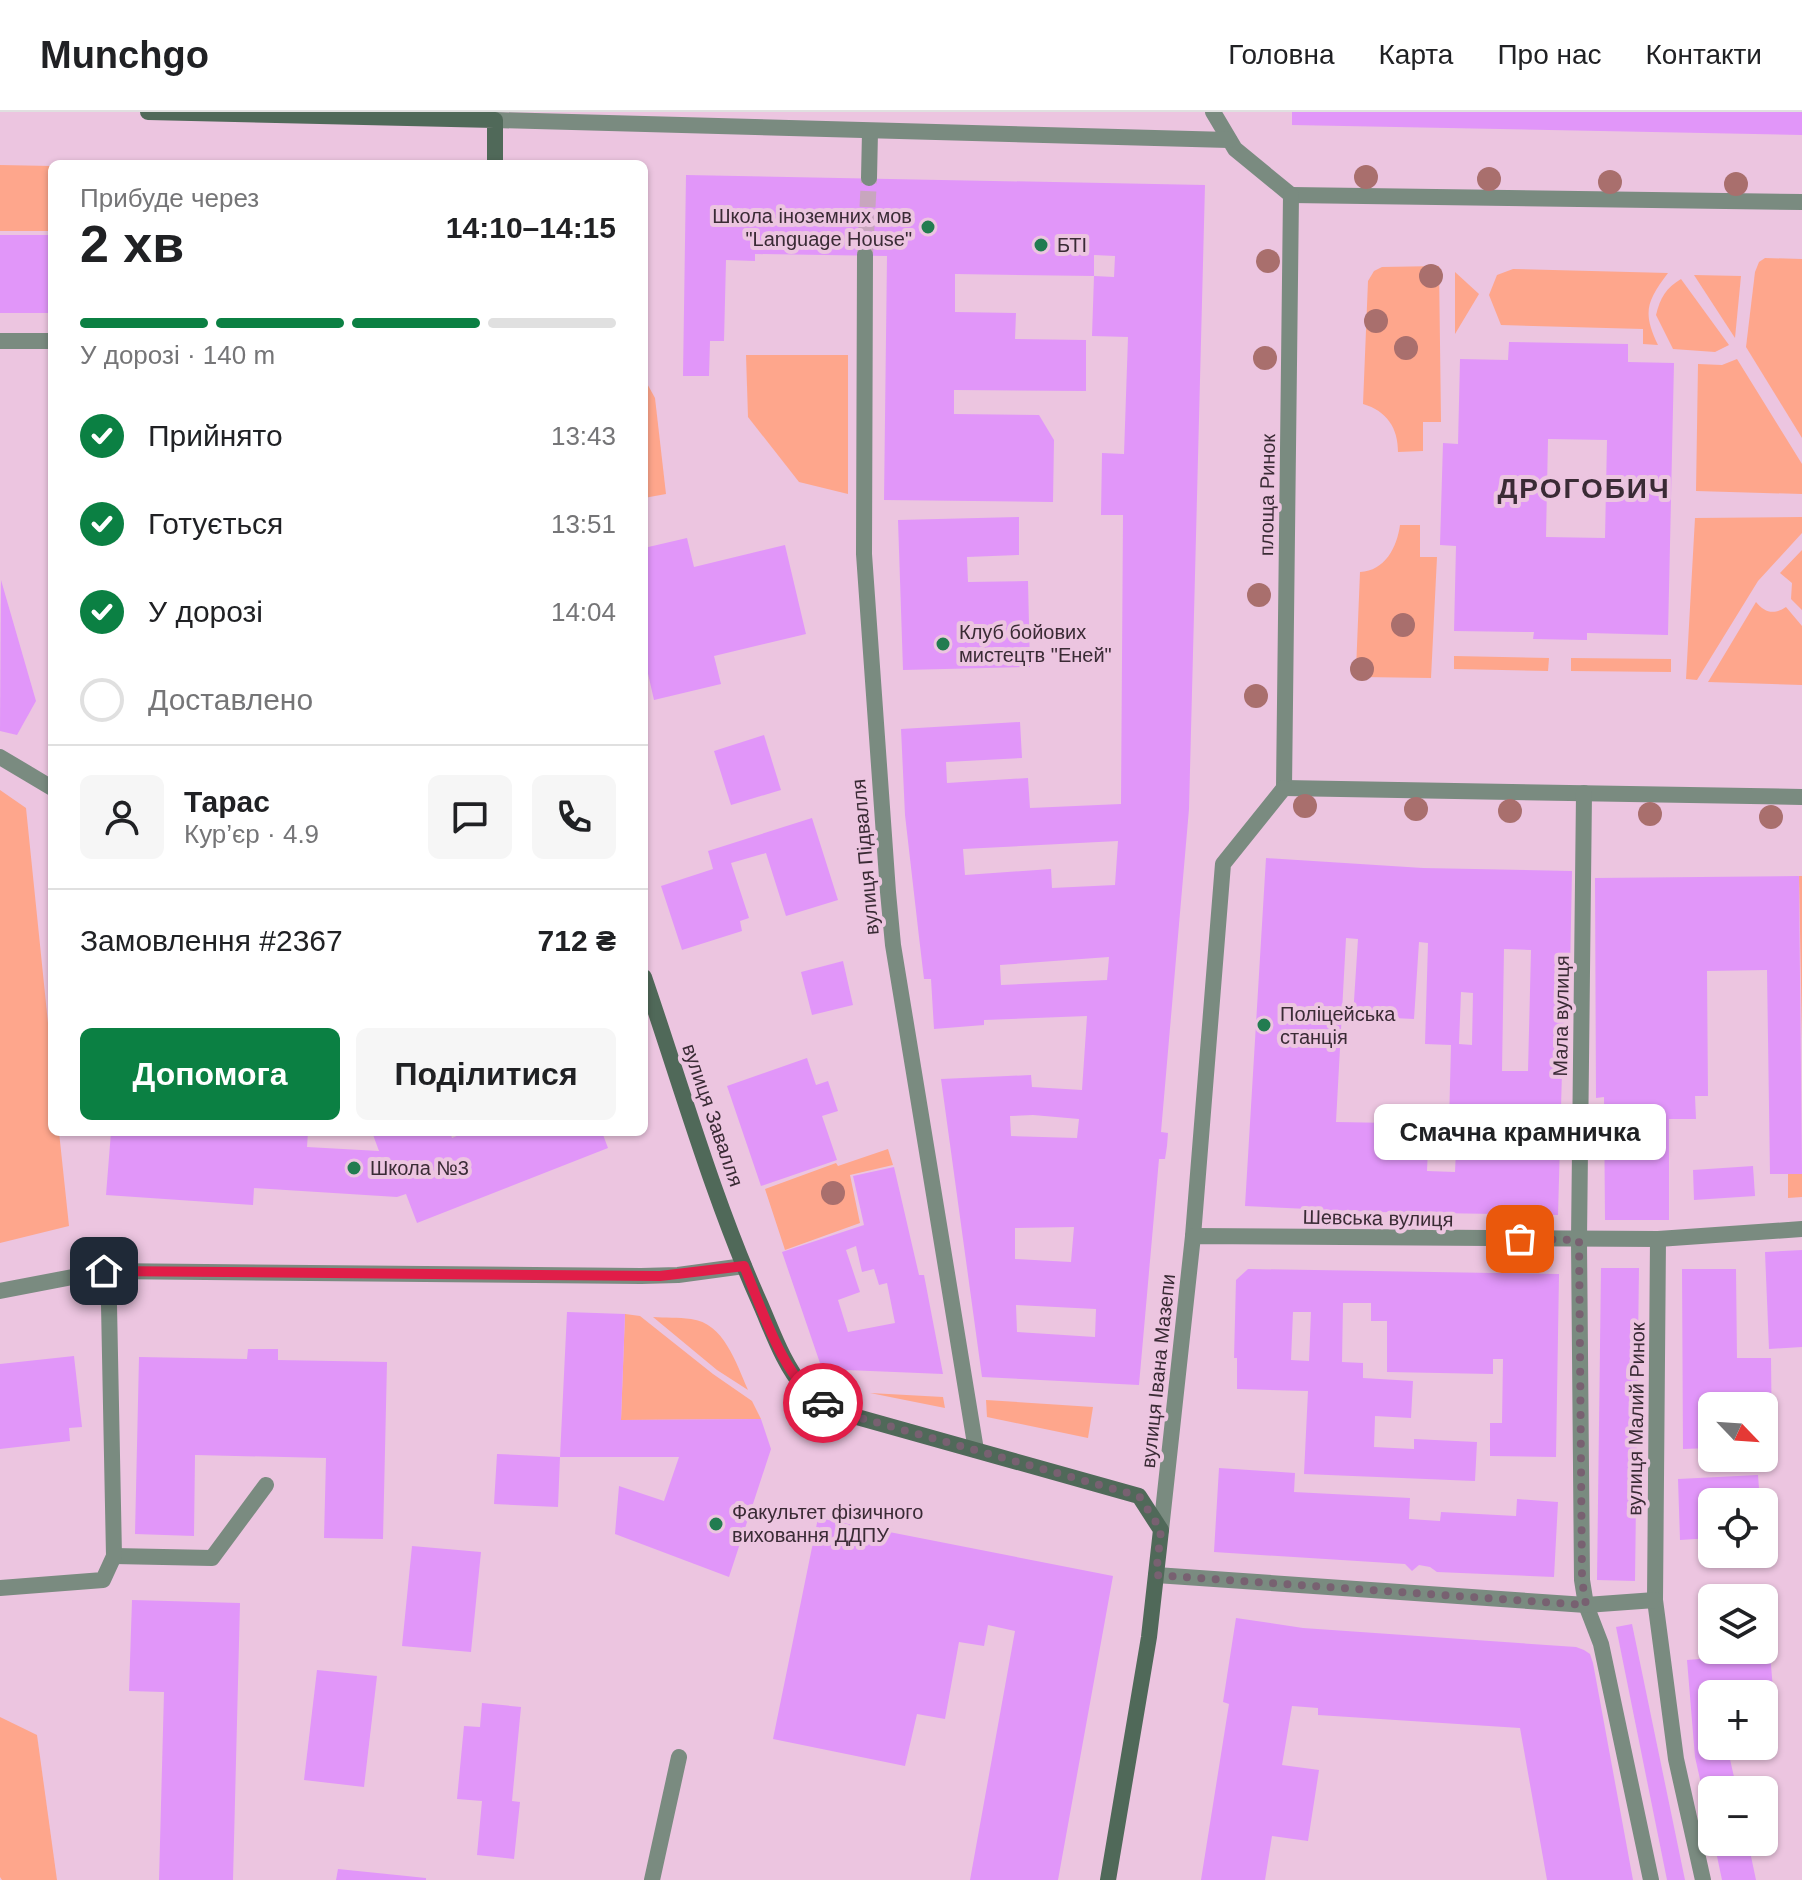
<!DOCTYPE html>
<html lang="uk">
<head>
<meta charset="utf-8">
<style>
	:root { --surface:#fff; --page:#f6f6f6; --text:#202124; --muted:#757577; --line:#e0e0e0; --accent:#0b8043 }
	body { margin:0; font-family:Helvetica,sans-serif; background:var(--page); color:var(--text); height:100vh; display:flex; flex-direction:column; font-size:30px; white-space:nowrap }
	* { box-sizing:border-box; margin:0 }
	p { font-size:26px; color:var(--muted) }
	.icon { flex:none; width:44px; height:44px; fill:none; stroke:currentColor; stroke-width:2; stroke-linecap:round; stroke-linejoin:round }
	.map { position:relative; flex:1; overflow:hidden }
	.drawer { position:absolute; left:48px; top:48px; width:600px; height:976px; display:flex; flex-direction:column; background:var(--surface); border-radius:12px; box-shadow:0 2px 6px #0004 }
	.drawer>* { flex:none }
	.needle { width:52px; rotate:115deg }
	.controls { position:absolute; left:1698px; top:1280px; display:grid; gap:16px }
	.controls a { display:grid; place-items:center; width:80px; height:80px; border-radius:12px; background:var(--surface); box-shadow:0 2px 6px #0004; font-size:40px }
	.pin { position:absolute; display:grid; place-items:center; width:68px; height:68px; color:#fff; margin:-34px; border-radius:16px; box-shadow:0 4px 12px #0006 }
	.courier { position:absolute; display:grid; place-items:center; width:80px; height:80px; margin:-40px; border:6px solid #e11d48; border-radius:50%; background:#fff; color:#222; box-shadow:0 2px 10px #0007 }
	.bubble { position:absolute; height:56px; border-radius:12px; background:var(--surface); box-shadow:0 2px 6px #0004; font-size:26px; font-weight:800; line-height:56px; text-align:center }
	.summary em { font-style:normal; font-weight:800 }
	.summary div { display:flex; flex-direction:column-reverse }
	.summary { display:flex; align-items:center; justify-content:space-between; height:136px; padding:0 32px }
	h1 { font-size:52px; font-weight:800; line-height:60px }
	.bar { display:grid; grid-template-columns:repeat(4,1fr); gap:12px 8px; align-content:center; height:96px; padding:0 32px }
	.bar i { height:10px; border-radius:6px; background:var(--line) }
	.bar .on { background:var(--accent) }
	.bar p { grid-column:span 4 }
	.line { display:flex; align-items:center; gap:20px; padding:0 32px; border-top:2px solid var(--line) }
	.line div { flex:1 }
	.round { display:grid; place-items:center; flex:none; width:84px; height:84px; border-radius:12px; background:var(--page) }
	ol { padding:0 32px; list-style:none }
	li { display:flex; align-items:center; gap:24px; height:88px }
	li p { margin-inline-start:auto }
	li .icon { padding:8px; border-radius:50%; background:var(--accent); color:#fff; stroke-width:4 }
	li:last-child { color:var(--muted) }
	li i { width:44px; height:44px; border:4px solid var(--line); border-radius:50% }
	.action { display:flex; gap:16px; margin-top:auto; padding:16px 32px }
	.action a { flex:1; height:92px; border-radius:12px; background:var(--accent); color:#fff; font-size:32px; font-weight:800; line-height:92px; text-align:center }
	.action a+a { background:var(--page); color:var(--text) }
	header { display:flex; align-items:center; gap:48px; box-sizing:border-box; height:112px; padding:0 40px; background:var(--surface); border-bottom:2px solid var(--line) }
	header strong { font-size:38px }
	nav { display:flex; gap:44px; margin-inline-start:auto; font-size:28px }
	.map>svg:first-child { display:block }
	.green { fill:#fea68c }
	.building { fill:#e196f9; fill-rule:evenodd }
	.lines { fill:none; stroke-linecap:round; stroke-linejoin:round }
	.pedestrian-tunnel { stroke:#c8a6be; stroke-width:16; stroke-dasharray:16 8; stroke-linecap:butt }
	.service { stroke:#7a8b80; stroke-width:16 }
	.pedestrian { stroke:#7a8b80; stroke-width:16 }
	.minor { stroke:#7a8b80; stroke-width:16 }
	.secondary { stroke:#506959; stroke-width:16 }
	.tree { fill:#a96f6d }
	.done { stroke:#786171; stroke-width:8; stroke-dasharray:0 14.4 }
	.route { stroke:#e11d48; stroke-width:10 }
	.poi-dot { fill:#227c50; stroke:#ecc5e0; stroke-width:3 }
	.labels { text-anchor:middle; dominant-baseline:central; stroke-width:8; stroke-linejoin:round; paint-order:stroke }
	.poi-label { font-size:20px; fill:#3a2b35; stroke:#ecc5e0; text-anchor:start }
	.street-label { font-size:20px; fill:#3a2b35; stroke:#ecc5e0 }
	.district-label { font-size:28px; font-weight:bold; letter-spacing:2px; fill:#3a2b35; stroke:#ecc5e0 }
</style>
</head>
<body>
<header>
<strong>Munchgo</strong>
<nav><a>Головна</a><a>Карта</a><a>Про нас</a><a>Контакти</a></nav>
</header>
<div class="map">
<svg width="1802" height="1768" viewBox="0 0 1802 1768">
	<rect width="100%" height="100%" fill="#ecc5e0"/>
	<g class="green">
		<path d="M0 53 52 54V119H0Z"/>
		<path d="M1765 146 1802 147V326L1746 235 1755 160 1759 150Z"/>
		<path d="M1439 154 1441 310H1423V339L1398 340C1398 316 1387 299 1363 292L1368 169 1374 159 1382 155Z"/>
		<path d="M1513 157 1668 161C1647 189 1642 200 1658 233L1643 232V217L1501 213 1489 183 1497 163Z"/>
		<path d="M1455 160 1479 182 1455 222Z"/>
		<path d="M1694 163 1741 164 1735 226Z"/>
		<path d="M1681 167 1729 233 1715 240 1673 237 1656 203C1660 186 1666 176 1681 167Z"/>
		<path d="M746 243H848V382L799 370 748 305Z"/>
		<path d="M1737 247 1802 352V382L1696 379 1698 252 1722 253Z"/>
		<path d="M644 266 655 286 666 382 644 386Z"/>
		<path d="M1802 405V421L1758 469 1697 568 1686 567 1695 406Z"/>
		<path d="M1400 413H1420V445H1437L1431 566 1362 565 1357 563 1356 558 1360 460C1385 459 1397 435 1400 413Z"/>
		<path d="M1802 438V498L1791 487 1792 471 1780 461Z"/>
		<path d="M1756 490C1765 501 1774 503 1786 495L1802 514V573L1708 570Z"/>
		<path d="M1454 544 1549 546 1548 559 1454 557Z"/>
		<path d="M1571 546 1671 547V560L1571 559Z"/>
		<path d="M0 678 26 696 52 950V1020H59L69 1114 0 1131Z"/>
		<path d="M1799 764H1802V927Z"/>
		<path d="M888 1037 893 1053 850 1063 860 1111 785 1138 765 1077 836 1051 838 1054Z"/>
		<path d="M1788 1062H1802V1085L1788 1086Z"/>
		<path d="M625 1202 640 1204 713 1262 752 1289 761 1307 621 1308Z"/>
		<path d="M653 1205C665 1206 678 1205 691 1207 724 1211 736 1251 748 1278L717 1258Z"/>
		<path d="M870 1281 943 1285 945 1296Z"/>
		<path d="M986 1288 1093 1295 1088 1326 987 1305Z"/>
		<path d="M0 1605 37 1623 57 1768H2L0 1765Z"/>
	</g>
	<g class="building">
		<path d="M1292 0H1802V23L1292 13Z"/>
		<path d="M686 63 1205 73 1189 697 1161 1020 1168 1021 1167 1034 1165 1047H1159L1139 1273 982 1265 941 967 1031 963 1032 975 1082 978 1087 904 984 908V913L934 917 931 867H924L919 825 905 703 901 617 1020 610 1022 646 946 650 947 671 1028 666 1030 696 1121 692 1123 403H1101L1102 341 1124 342 1128 225 1092 224 1094 164 955 162V200L1016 201 1015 227 1086 228V279L954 278V302L1039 303 1054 328 1053 390 884 388 887 144 755 142V149L726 148 724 229H710L709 264H683ZM1094 143 1115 144 1114 165 1094 164ZM1118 729 1115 773 1052 776 1051 757 965 763 963 737ZM1109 845 1107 868 1001 873 1000 853ZM1033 1003 1079 1007 1077 1026 1011 1024 1010 1004ZM1074 1115 1071 1150 1015 1147V1116ZM1016 1193 1096 1197 1095 1225 1017 1220Z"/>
		<rect x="0" y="123" width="52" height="78"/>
		<path d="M1509 230 1628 232V250L1674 251 1668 523 1587 521V528L1533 527 1534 520 1454 519 1456 434 1440 433 1443 331 1458 332 1460 247 1508 248ZM1548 327 1607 328 1605 426 1546 425Z"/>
		<path d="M1019 405V443L967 445 968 470 1028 469 1030 555 903 558 898 408Z"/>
		<path d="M687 426 694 455 785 433 806 522 714 544 721 572 654 588 644 544V436Z"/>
		<path d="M1 468 36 589 17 623 0 619Z"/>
		<path d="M764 623 781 678 731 693 714 639Z"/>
		<path d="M812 706 838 788 786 804 766 741 731 751 749 806 740 809 742 819 682 838 661 774 713 757 708 739Z"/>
		<path d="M1266 746 1423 756 1572 759 1568 960H1562L1558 1103 1375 1100 1245 1094ZM1346 826 1358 827 1353 904 1414 907 1419 830 1428 831 1425 932 1451 933 1449 1012 1336 1010ZM1504 837 1531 838 1528 959H1502ZM1461 880 1473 881 1472 933 1459 932ZM1428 1037 1456 1038 1455 1060 1427 1059Z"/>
		<path d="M1799 764 1802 1062H1770L1767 858 1707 859 1708 984H1695L1696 1007H1669V1108H1605L1604 985 1596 986 1595 766Z"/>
		<path d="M843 849 853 893 812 903 801 860Z"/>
		<path d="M807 946 816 973 828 969 838 999 822 1004 837 1048 761 1074 727 974Z"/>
		<path d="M111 1020H308L307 1035 379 1039 372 1020H450L452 1026 466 1020H602L608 1036 417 1111 406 1082 397 1085 254 1076 253 1093 106 1083Z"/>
		<path d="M1753 1054 1755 1084 1694 1088 1693 1058Z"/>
		<path d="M894 1055 919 1163H924L943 1262 822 1257 782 1140 864 1113 853 1064ZM856 1134 862 1160 874 1157 879 1173 887 1171 895 1211 848 1220 838 1188 860 1180 846 1138Z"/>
		<path d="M1802 1138V1235L1769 1237 1765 1140Z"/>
		<path d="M1601 1156H1639L1635 1469 1597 1468Z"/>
		<path d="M1248 1157 1559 1162 1556 1345 1490 1344V1311H1502L1503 1247H1493V1262L1387 1260V1209H1371V1191H1343L1342 1250 1363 1251V1266L1413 1269 1411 1306 1375 1304 1374 1335 1414 1337V1327L1477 1330 1475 1369 1304 1362 1308 1279 1237 1277V1246H1234L1236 1168ZM1293 1200H1311L1309 1249 1291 1248Z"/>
		<path d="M1682 1157H1736L1737 1246H1771L1772 1336H1764V1294H1712V1336L1683 1337Z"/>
		<path d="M567 1200 625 1202 621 1308 761 1307 771 1337 729 1465 615 1422 619 1374 664 1389 679 1345H560L558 1395 494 1392 497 1342 560 1345Z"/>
		<path d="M248 1237H278V1248L387 1250 383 1427 324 1426 326 1346 195 1343 194 1424 135 1422 139 1245 247 1247Z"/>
		<path d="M74 1244 82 1315 69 1316 70 1329 0 1337V1252Z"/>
		<path d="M1219 1356 1295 1361 1294 1380 1410 1386 1409 1407 1440 1409 1441 1400 1516 1404 1517 1387 1558 1390 1554 1465 1437 1460 1430 1455 1419 1453 1412 1459 1405 1452 1214 1440Z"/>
		<path d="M1758 1363 1760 1390H1712V1426L1680 1428 1678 1367Z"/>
		<path d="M818 1406 1113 1464 1058 1768H970L1015 1519 988 1513 984 1534 959 1530 945 1607 917 1602 905 1654 773 1627Z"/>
		<path d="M412 1434 481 1440 471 1540 402 1534Z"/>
		<path d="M132 1488 240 1491 233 1768H159L164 1580 129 1579Z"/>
		<path d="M1236 1506 1303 1516 1576 1535 1584 1538 1590 1542 1593 1551 1633 1768H1547L1520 1616 1318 1603V1596L1292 1594 1282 1653 1319 1658 1308 1729 1272 1724 1265 1768H1201L1229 1592 1223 1590Z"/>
		<path d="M1632 1512 1685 1768H1667L1616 1515Z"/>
		<path d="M1770 1541 1778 1638 1729 1643 1737 1678H1712L1711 1716 1695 1645 1687 1548ZM1712 1582H1764V1634H1712Z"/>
		<path d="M317 1558 377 1564 364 1675 304 1668Z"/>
		<path d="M482 1591 521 1595 512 1689 520 1690 514 1747 477 1743 482 1689 457 1687 464 1614 480 1615Z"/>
		<path d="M1714 1730H1748L1756 1768H1722Z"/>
		<path d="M338 1757 426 1766V1768H336Z"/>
	</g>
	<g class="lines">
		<path class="pedestrian-tunnel" d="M865 143 869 66"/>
		<g class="service">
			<path d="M0 229H52"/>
			<path d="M114 1444 212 1446 266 1373"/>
			<path d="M0 1476 103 1468 114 1444 109 1193 104 1159"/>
			<path d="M652 1768 679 1645"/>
		</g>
		<g class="pedestrian">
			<path d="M1213 0 1235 37 1291 83"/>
			<path d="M869 66 870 20"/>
			<path d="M1291 83 1802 90"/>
			<path d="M1284 676 1291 83"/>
			<path d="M1284 676 1802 685"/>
			<path d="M1193 1124 1223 752 1284 676"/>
			<path d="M1579 1128 1584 681"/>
		</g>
		<g class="minor">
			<path d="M495 8 1229 28"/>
			<path d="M865 143 864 442 888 780 893 833 976 1338"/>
			<path d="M0 645 52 676"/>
			<path d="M1658 1127 1655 1488 1676 1647 1703 1768"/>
			<path d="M1579 1128 1582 1468 1586 1493 1601 1532 1651 1768"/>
			<path d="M0 1179 104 1159 641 1164 678 1163 744 1154"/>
			<path d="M1161 1418 1193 1124 1658 1127 1802 1117"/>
			<path d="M1156 1463 1586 1493 1655 1488"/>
		</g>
		<g class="secondary">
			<path d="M148 0 495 8V52"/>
			<path d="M644 865C681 973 713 1086 759 1189 772 1218 783 1252 804 1276 818 1292 838 1298 857 1305L1139 1384 1161 1418 1149 1525 1108 1768"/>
		</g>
	</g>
	<g class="tree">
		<circle cx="1366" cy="65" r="12"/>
		<circle cx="1489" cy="67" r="12"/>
		<circle cx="1610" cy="70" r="12"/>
		<circle cx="1736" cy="72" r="12"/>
		<circle cx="1268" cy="149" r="12"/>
		<circle cx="1431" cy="164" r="12"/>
		<circle cx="1376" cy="209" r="12"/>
		<circle cx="1406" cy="236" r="12"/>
		<circle cx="1265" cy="246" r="12"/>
		<circle cx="1259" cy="483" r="12"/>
		<circle cx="1403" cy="513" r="12"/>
		<circle cx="1362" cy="557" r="12"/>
		<circle cx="1256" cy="584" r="12"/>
		<circle cx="1305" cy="694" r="12"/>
		<circle cx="1416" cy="697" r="12"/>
		<circle cx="1510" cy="699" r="12"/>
		<circle cx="1650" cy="702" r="12"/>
		<circle cx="1771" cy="705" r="12"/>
		<circle cx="833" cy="1081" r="12"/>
	</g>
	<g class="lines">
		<path class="done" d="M823 1291 857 1305 1139 1384 1161 1418 1156 1463 1586 1493 1582 1468 1579 1128 1520 1127"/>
		<path class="route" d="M104 1159 660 1164 744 1154C761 1194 784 1270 823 1291"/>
	</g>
	<g class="poi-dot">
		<circle cx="928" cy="115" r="8"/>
		<circle cx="1041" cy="133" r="8"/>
		<circle cx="943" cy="532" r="8"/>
		<circle cx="1264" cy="913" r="8"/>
		<circle cx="354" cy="1056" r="8"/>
		<circle cx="716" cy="1412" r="8"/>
	</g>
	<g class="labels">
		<g class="poi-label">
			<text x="912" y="104" text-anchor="end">Школа іноземних мов<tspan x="912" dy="23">"Language House"</tspan></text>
			<text x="1057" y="133">БТІ</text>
			<text x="959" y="520">Клуб бойових<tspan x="959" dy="23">мистецтв "Еней"</tspan></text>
			<text x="1280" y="902">Поліцейська<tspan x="1280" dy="23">станція</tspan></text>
			<text x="370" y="1056">Школа №3</text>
			<text x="732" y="1400">Факультет фізичного<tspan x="732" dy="23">виховання ДДПУ</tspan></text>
		</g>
		<g class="street-label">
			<text transform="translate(1267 383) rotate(-89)">площа Ринок</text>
			<text transform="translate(865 745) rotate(-95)">вулиця Підвалля</text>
			<text transform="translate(1561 904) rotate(-89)">Мала вулиця</text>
			<text transform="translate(713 1003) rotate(71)">вулиця Завалля</text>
			<text transform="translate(1378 1106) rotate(1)">Шевська вулиця</text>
			<text transform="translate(1158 1259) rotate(-84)">вулиця Івана Мазепи</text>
			<text transform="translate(1636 1307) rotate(-89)">вулиця Малий Ринок</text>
		</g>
		<g class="district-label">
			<text x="1584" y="376">ДРОГОБИЧ</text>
		</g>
	</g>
</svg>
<div class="controls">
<a><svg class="needle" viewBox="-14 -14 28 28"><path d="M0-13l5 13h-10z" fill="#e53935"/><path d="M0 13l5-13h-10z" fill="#757577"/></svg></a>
<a><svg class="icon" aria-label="locate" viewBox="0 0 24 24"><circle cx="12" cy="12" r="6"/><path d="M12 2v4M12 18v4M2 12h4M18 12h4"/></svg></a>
<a><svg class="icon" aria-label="layers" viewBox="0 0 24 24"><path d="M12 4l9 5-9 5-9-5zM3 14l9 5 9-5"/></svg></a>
<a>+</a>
<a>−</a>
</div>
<div class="pin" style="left:1520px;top:1127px;background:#ea580c"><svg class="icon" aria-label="bag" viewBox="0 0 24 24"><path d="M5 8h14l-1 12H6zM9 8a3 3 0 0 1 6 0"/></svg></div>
<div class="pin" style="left:104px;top:1159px;background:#1f2937"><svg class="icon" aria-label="home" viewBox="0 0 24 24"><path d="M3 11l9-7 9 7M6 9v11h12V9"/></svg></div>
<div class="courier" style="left:823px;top:1291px"><svg class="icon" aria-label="car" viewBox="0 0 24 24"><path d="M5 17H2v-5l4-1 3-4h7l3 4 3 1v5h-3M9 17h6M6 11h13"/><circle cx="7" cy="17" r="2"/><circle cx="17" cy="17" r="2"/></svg></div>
<div class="bubble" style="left:1374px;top:992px;width:292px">Смачна крамничка</div>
<section class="drawer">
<div class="summary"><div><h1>2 хв</h1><p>Прибуде через</p></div><em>14:10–14:15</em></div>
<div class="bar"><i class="on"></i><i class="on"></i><i class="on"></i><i></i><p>У дорозі · 140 m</p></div>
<ol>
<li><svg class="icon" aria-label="check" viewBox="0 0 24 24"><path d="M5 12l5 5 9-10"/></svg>Прийнято<p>13:43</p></li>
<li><svg class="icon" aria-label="check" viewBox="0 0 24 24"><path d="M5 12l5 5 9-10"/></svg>Готується<p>13:51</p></li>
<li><svg class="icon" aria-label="check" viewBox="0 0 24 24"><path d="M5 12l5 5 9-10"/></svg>У дорозі<p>14:04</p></li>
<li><i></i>Доставлено</li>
</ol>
<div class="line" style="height:144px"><a class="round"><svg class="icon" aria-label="person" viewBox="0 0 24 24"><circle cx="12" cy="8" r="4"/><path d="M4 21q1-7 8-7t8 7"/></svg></a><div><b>Тарас</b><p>Кур’єр · 4.9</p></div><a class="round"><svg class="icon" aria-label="chat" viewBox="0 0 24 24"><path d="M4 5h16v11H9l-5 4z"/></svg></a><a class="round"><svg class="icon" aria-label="phone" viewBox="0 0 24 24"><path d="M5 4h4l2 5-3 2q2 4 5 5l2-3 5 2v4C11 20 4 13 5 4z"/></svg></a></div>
<div class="line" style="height:104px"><div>Замовлення #2367</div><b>712 ₴</b></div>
<div class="action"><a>Допомога</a><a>Поділитися</a></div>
</section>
</div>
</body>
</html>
